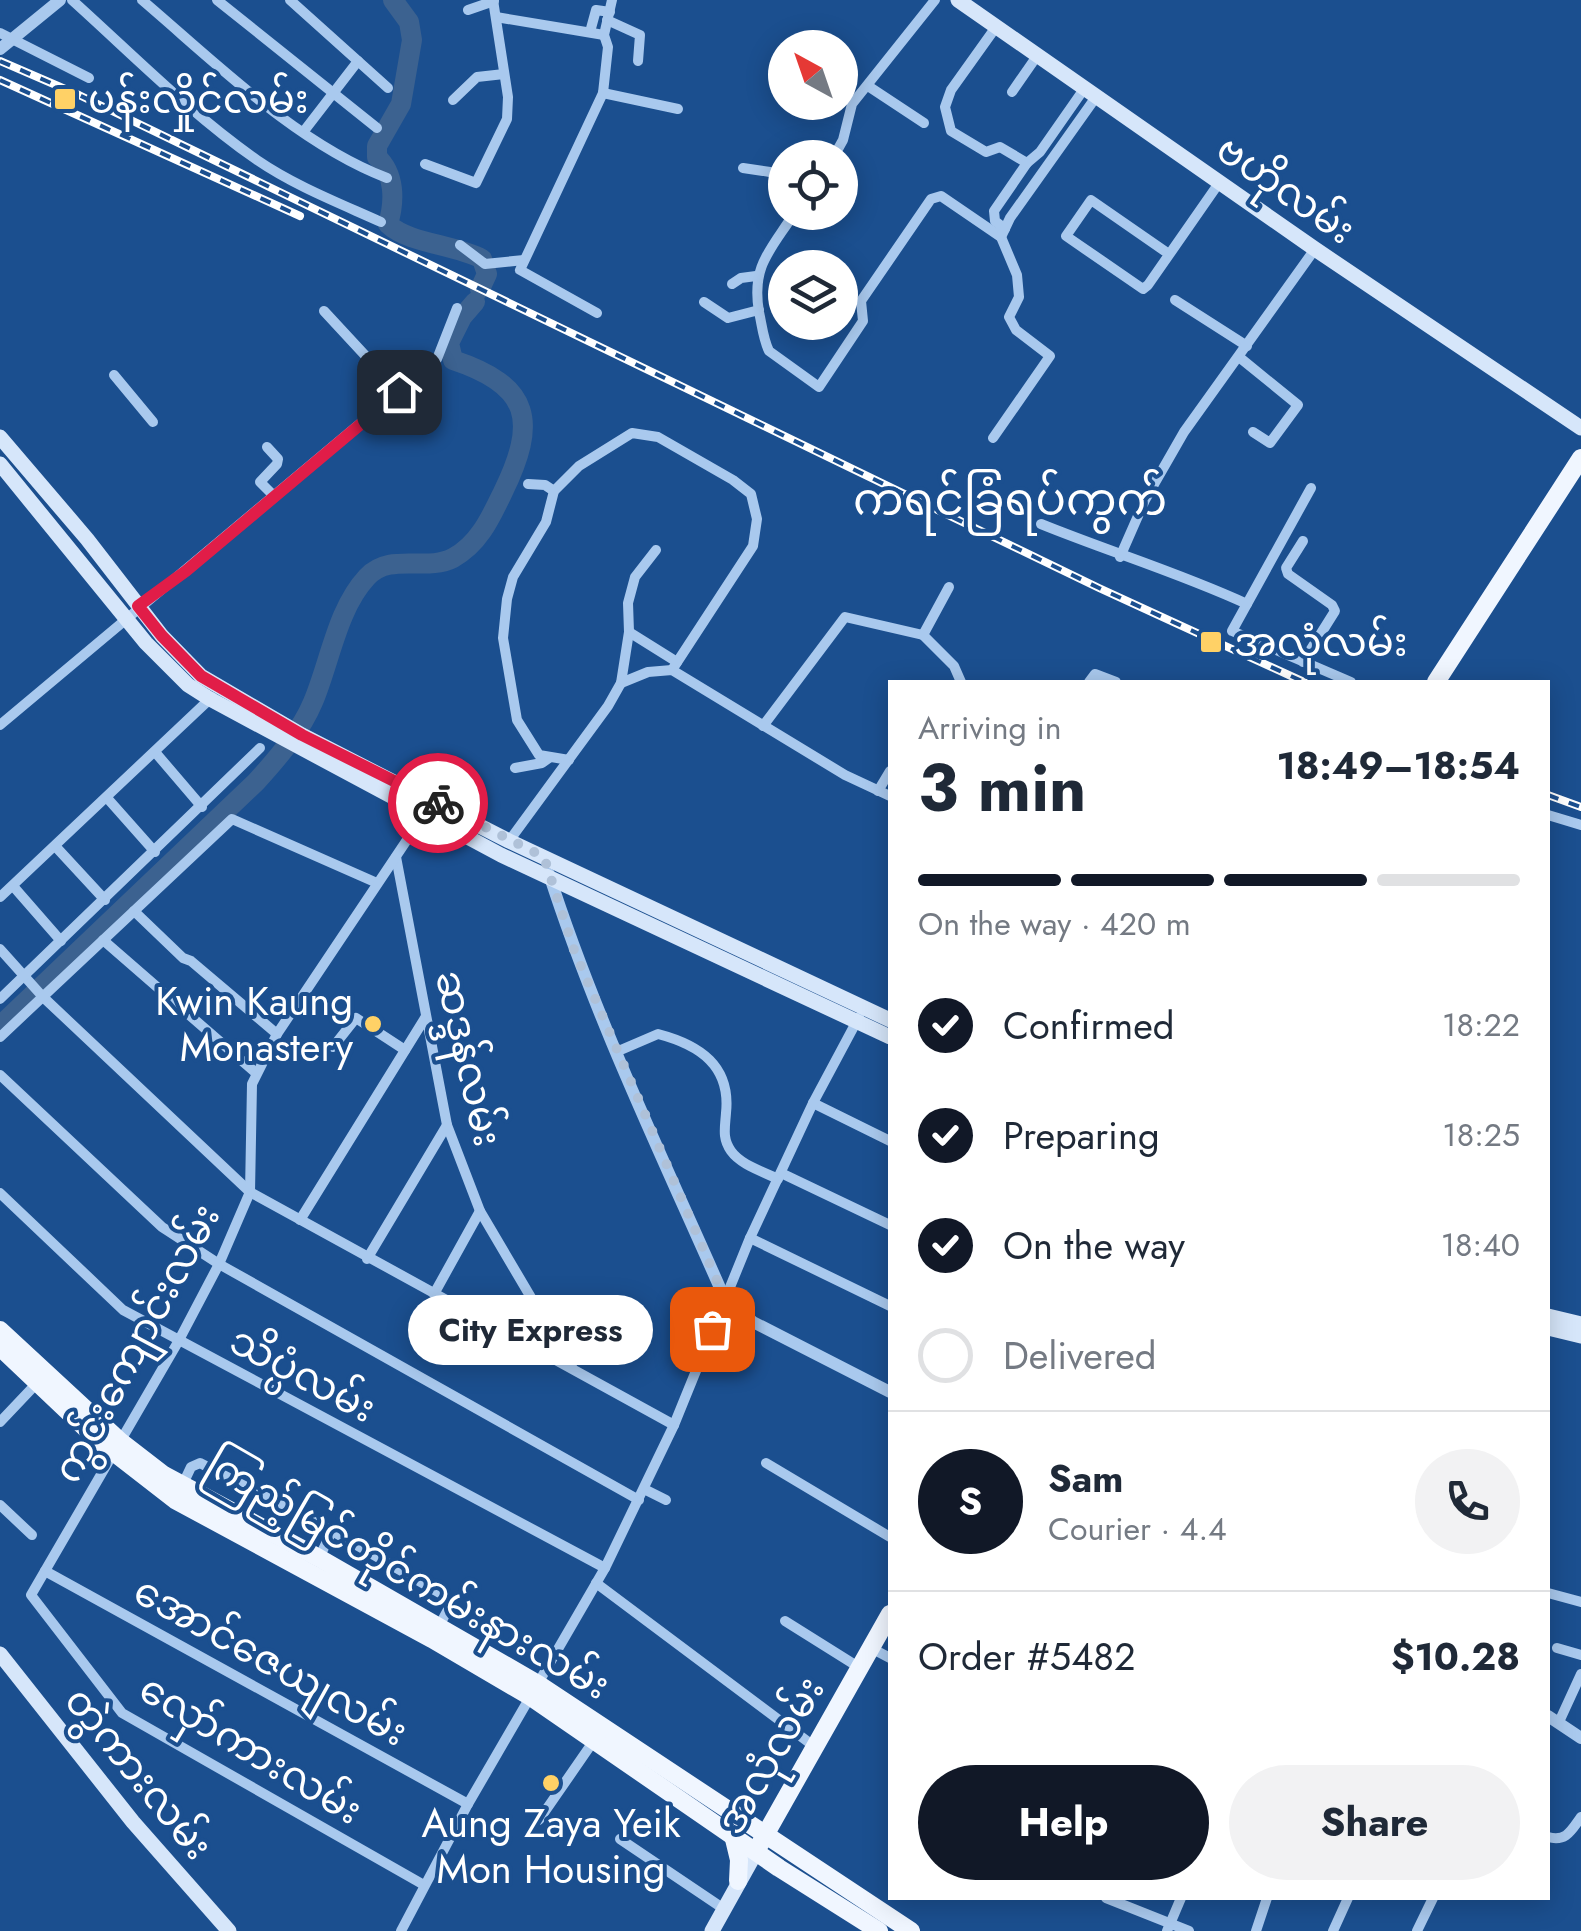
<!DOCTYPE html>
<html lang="en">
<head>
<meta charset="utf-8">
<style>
	:root { --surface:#fff; --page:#f2f2f3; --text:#1f2937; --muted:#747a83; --line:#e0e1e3; --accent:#111827 }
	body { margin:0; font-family:Jost,"Noto Sans Myanmar",sans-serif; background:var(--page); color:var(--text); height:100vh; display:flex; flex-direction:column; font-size:38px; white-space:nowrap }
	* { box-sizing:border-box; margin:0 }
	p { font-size:32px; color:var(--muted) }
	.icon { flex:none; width:55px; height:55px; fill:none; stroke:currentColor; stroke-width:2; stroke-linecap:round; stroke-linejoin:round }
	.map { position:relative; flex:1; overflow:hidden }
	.panel { position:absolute; left:888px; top:680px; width:662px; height:1220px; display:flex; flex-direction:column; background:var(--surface); border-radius:0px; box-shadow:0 5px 25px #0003 }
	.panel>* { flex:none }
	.needle { width:65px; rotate:320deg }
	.buttons { position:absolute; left:768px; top:30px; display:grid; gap:20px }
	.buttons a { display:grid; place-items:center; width:90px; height:90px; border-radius:50%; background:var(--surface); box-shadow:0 5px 25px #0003; font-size:50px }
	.pin { position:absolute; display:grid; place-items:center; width:85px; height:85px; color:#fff; margin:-42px; border-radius:20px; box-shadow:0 5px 15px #0006 }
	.courier { position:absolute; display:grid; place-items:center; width:100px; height:100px; margin:-50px; border:8px solid #e11d48; border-radius:50%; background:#fff; color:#222; box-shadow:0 2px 12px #0007 }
	.bubble { position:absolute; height:70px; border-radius:35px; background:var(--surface); box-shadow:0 5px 25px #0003; font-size:32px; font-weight:700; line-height:70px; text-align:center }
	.headline em { font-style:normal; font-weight:700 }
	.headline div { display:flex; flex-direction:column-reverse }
	.headline { display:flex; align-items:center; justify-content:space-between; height:170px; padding:0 30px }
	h1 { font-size:65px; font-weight:700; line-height:75px }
	.bar { display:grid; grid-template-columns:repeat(4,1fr); gap:15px 10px; align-content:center; height:120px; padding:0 30px }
	.bar i { height:12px; border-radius:8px; background:var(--line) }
	.bar .current { background:var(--accent) }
	.bar p { grid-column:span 4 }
	.line { display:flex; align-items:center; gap:25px; padding:0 30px; border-top:2px solid var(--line) }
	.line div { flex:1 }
	.round { display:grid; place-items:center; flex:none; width:105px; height:105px; border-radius:52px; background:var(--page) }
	ol { padding:0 30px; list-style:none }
	li { display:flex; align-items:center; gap:30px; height:110px }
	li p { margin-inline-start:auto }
	li .icon { padding:10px; border-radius:50%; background:var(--accent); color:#fff; stroke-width:4 }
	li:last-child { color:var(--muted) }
	li i { width:55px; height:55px; border:5px solid var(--line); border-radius:50% }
	.action { display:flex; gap:20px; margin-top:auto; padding:20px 30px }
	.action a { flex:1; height:115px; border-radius:60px; background:var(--accent); color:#fff; font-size:40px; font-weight:700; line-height:115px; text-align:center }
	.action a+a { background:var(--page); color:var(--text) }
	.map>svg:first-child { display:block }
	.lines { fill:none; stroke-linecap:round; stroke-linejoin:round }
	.river { stroke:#3c6290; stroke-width:20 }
	.minor { stroke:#a9c9ee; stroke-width:10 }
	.tertiary { stroke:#a9c9ee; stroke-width:12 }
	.secondary { stroke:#d6e6fa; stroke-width:15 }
	.primary { stroke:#f0f6ff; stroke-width:18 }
	.rail-casing { stroke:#fff; stroke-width:8 }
	.rail { stroke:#1b4f8f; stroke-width:4; stroke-dasharray:11; stroke-linecap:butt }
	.done { stroke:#afc1d8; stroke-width:10; stroke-dasharray:0 18 }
	.route { stroke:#e11d48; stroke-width:12 }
	.poi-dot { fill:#ffd166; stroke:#1b4f8f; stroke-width:4 }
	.labels { text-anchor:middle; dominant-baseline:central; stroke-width:8; stroke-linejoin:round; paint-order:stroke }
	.poi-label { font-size:40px; fill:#fff; stroke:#1b4f8f; text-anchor:start }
	.street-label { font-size:40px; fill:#fff; stroke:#1b4f8f }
	.quarter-label { font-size:45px; fill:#fff; stroke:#1b4f8f }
</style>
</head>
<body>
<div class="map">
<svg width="1581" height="1931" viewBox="0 0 1581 1931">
	<rect width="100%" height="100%" fill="#1b4f8f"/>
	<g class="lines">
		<g class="river">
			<path d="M393 0 409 22 412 40 401 104 377 146V157C395 174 395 201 388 224 409 244 454 244 482 259L487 274 480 289"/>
			<path d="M0 1026 256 782C277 759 301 731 313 702 330 662 337 609 367 577 390 552 426 572 453 558 479 544 491 517 503 492 537 422 532 386 453 360L449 343 462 317 475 302"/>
		</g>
		<g class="minor">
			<path d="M72 0C132 54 191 114 257 160 295 186 339 203 381 222"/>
			<path d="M142 0C216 63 296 143 387 178"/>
			<path d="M217 0 377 128"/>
			<path d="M290 0 388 88"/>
			<path d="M468 10 494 1"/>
			<path d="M496 17 604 35"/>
			<path d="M607 20 640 35 638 61"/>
			<path d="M996 27 951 90 945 107 951 131 986 152 1000 147 1027 163 1040 152 1084 89"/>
			<path d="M590 32 596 10 610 12"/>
			<path d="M0 33 89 78"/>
			<path d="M868 86 924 123"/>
			<path d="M1012 92 1037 56"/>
			<path d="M603 93 678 109"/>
			<path d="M453 100 477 77 504 74"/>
			<path d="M304 131 358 61"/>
			<path d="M833 158 843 140 852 104 935 0"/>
			<path d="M425 164 476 183 507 119 508 97 493 0"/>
			<path d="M743 168 770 172 785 181"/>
			<path d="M795 212C771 250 751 265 759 312 762 325 763 339 769 351L819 387 863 321 861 301 931 199 941 196 1001 237 1017 275 1019 297 1009 317 1016 330 1050 356 993 438"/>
			<path d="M1005 229 995 221 994 211 1027 163"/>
			<path d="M1001 237 1010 218 1096 97"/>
			<path d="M460 245 485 264 524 260"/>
			<path d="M1169 254 1091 200 1066 236 1143 289 1148 285 1219 183"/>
			<path d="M732 284 741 278 756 276"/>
			<path d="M1175 300 1247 346"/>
			<path d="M704 302 728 318 759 310"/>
			<path d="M324 311 399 392"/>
			<path d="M597 313 520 270 603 93 608 47 604 35 612 0"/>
			<path d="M1239 357 1298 405 1270 443 1253 432"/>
			<path d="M114 375 153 422"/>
			<path d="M267 447 278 459 277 464 260 482 274 496"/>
			<path d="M528 484 545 485 554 491"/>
			<path d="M1311 488 1232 631 1351 682"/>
			<path d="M1041 524C1110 552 1180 573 1247 604"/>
			<path d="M1303 541 1286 568 1288 574 1332 605 1335 611 1303 662"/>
			<path d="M1120 557 1145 500 1184 432 1315 249"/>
			<path d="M629 632 677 662"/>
			<path d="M923 635 949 587"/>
			<path d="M1089 682 1095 674 1116 682"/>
			<path d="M621 683 648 672 672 670 845 775 890 796"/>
			<path d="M0 725 437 359 457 308"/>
			<path d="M763 726 845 617 923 635 954 666 961 682"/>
			<path d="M155 752 202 807"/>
			<path d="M569 760 539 755 517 720 503 638 507 599 513 577 546 522 554 491 579 466 632 433 658 437 733 480 751 494 757 519 753 546 672 670"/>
			<path d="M515 768 542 763 549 758"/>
			<path d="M878 791 890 771"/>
			<path d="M108 799 155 852"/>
			<path d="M1548 815 1581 825"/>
			<path d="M509 841 608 706 621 683 629 632 628 603 635 577 656 550"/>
			<path d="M56 847 105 900"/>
			<path d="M396 857 447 1125 480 1211 572 1367"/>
			<path d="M13 886 61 941"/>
			<path d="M0 897 212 697"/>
			<path d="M134 911 183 958 191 961 277 1034"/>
			<path d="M103 940 256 1073"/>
			<path d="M0 949 43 997 250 1192 674 1425"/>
			<path d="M0 999 260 748"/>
			<path d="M0 1037 232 819 377 883"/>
			<path d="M333 1047 356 1018 405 1050"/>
			<path d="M616 1052 658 1034C700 1045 731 1066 726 1113 725 1128 722 1138 731 1151 741 1165 762 1171 778 1179"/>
			<path d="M0 1075 162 1227 219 1264 639 1500"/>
			<path d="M813 1103 890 1141"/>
			<path d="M781 1173 890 1225"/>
			<path d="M0 1193 123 1310 605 1568"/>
			<path d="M300 1220 425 1018"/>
			<path d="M750 1238 890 1306"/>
			<path d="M367 1259 447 1125"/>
			<path d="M434 1294 480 1211"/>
			<path d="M0 1422 37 1383"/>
			<path d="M766 1463 890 1537"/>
			<path d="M182 1486 191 1467 200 1463 332 1531 450 1599 452 1602 438 1628"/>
			<path d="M644 1489 666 1500"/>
			<path d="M0 1505 32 1535"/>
			<path d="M319 1558 332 1531"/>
			<path d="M45 1571 468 1804"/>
			<path d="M596 1583 815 1747"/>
			<path d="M1548 1593 1581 1602"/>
			<path d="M785 1621 860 1668"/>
			<path d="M871 1648 890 1658"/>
			<path d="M1557 1648 1581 1655"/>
			<path d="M1559 1722 1581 1674"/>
			<path d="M539 1820 595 1739"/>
			<path d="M1548 1837C1566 1842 1571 1831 1581 1817"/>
			<path d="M620 1839 724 1909"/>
			<path d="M424 1885 122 1713 31 1595 178 1342 219 1264 250 1192 252 1084 277 1034 427 810"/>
			<path d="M1106 1898 1189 1931"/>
			<path d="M401 1931 468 1804 605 1568 674 1425 750 1238 813 1103 859 1017"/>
			<path d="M1167 1931 1181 1898"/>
			<path d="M1256 1931 1267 1898"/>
			<path d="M1333 1931 1348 1898"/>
			<path d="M1417 1931 1433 1898"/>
		</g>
		<g class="tertiary">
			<path d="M0 49 60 0"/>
			<path d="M549 874C596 1020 663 1158 724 1297L753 1322 890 1392"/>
			<path d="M1548 1716 1581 1738"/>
		</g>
		<g class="secondary">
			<path d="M958 0 1315 249 1581 428"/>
			<path d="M0 437 87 539 162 636 201 676 302 735 509 841 890 1020"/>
			<path d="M0 464 146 643 188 685 210 699 501 855 890 1037"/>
			<path d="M1548 1316 1581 1324"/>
			<path d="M1548 1328 1581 1336"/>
			<path d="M0 1654 133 1822 229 1931"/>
			<path d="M712 1931 756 1852"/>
		</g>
		<g class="primary">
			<path d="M1436 682 1581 458"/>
			<path d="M0 1330 120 1441 164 1475 319 1558 538 1684 911 1931"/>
			<path d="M0 1347 99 1441 175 1500 432 1639 531 1697 779 1868 879 1931"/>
			<path d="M733 1835 739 1860 738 1881"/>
			<path d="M760 1844 890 1614"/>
		</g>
		<g class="rail-casing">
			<g id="rail">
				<path d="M0 61 79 95 1099 588 1304 682"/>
				<path d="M0 80 300 216"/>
				<path d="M1548 795 1581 807"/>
			</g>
		</g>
		<use href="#rail" class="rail"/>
	</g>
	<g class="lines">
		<path class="done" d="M438 803 544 857 574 950 724 1297 712 1329"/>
		<path class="route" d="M399 392 186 571 138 606 162 636 201 676 302 735 438 803"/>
	</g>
	<g class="poi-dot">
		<rect x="53" y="87" width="24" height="24" rx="5"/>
		<rect x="1199" y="630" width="24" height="24" rx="5"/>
		<circle cx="373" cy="1024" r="10"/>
		<circle cx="551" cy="1783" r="10"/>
	</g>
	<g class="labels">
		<g class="poi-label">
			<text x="88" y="99">ပန်းလှိုင်လမ်း</text>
			<text x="1234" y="642">အလုံလမ်း</text>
			<text x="353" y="1001" text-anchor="end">Kwin Kaung<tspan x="353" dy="46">Monastery</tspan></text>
			<text x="551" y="1823" text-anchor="middle">Aung Zaya Yeik<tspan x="551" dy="46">Mon Housing</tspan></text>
		</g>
		<g class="street-label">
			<text transform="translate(1286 189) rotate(35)">ဗဟိုလမ်း</text>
			<text transform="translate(469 1058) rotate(77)">ဆဒ္ဒန်လမ်း</text>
			<text transform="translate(136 1343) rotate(-62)">ကွင်းကျောင်းလမ်း</text>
			<text transform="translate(303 1374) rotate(28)">သိပ္ပံလမ်း</text>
			<text transform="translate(408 1574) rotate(30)">ကြည့်မြင်တိုင်ကမ်းနားလမ်း</text>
			<text transform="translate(271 1661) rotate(29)">အောင်ဇေယျလမ်း</text>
			<text transform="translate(251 1749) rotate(31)">လှော်ကားလမ်း</text>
			<text transform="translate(770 1755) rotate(-60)">အလုံလမ်း</text>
			<text transform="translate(139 1773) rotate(51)">တွဲကားလမ်း</text>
		</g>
		<g class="quarter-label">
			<text x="1010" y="499">ကရင်ခြံရပ်ကွက်</text>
		</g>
	</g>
</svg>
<div class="buttons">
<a><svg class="needle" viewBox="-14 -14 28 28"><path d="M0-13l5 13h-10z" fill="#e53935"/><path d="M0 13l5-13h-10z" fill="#747a83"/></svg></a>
<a><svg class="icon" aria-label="locate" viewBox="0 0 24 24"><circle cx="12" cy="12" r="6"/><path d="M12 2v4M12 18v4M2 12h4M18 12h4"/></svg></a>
<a><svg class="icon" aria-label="layers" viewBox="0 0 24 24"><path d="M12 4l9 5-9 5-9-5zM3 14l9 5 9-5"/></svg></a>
</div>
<div class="pin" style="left:712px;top:1329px;background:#ea580c"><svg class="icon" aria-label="bag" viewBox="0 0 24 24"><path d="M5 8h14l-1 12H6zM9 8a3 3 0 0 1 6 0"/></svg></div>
<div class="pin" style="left:399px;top:392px;background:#1f2937"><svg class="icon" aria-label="home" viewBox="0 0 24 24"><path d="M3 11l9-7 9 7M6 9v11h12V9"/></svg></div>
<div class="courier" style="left:438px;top:803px"><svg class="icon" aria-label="bike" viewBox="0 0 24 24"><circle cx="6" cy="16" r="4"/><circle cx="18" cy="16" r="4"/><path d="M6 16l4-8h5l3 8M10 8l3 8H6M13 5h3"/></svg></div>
<div class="bubble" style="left:408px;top:1295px;width:245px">City Express</div>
<section class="panel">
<div class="headline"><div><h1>3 min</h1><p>Arriving in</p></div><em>18:49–18:54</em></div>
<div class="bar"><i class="current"></i><i class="current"></i><i class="current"></i><i></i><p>On the way · 420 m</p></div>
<ol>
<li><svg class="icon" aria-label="check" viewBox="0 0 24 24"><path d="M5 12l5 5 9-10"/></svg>Confirmed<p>18:22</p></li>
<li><svg class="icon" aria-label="check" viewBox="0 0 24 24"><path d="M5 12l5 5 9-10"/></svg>Preparing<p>18:25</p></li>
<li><svg class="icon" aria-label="check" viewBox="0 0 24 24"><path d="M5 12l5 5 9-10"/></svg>On the way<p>18:40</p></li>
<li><i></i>Delivered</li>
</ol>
<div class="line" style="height:180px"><b class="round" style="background:var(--accent);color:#fff">S</b><div><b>Sam</b><p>Courier · 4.4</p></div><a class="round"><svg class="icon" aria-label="phone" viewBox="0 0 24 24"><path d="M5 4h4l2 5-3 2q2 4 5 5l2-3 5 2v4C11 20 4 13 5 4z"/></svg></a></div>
<div class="line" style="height:130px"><div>Order #5482</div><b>$10.28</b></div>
<div class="action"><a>Help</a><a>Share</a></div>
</section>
</div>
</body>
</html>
